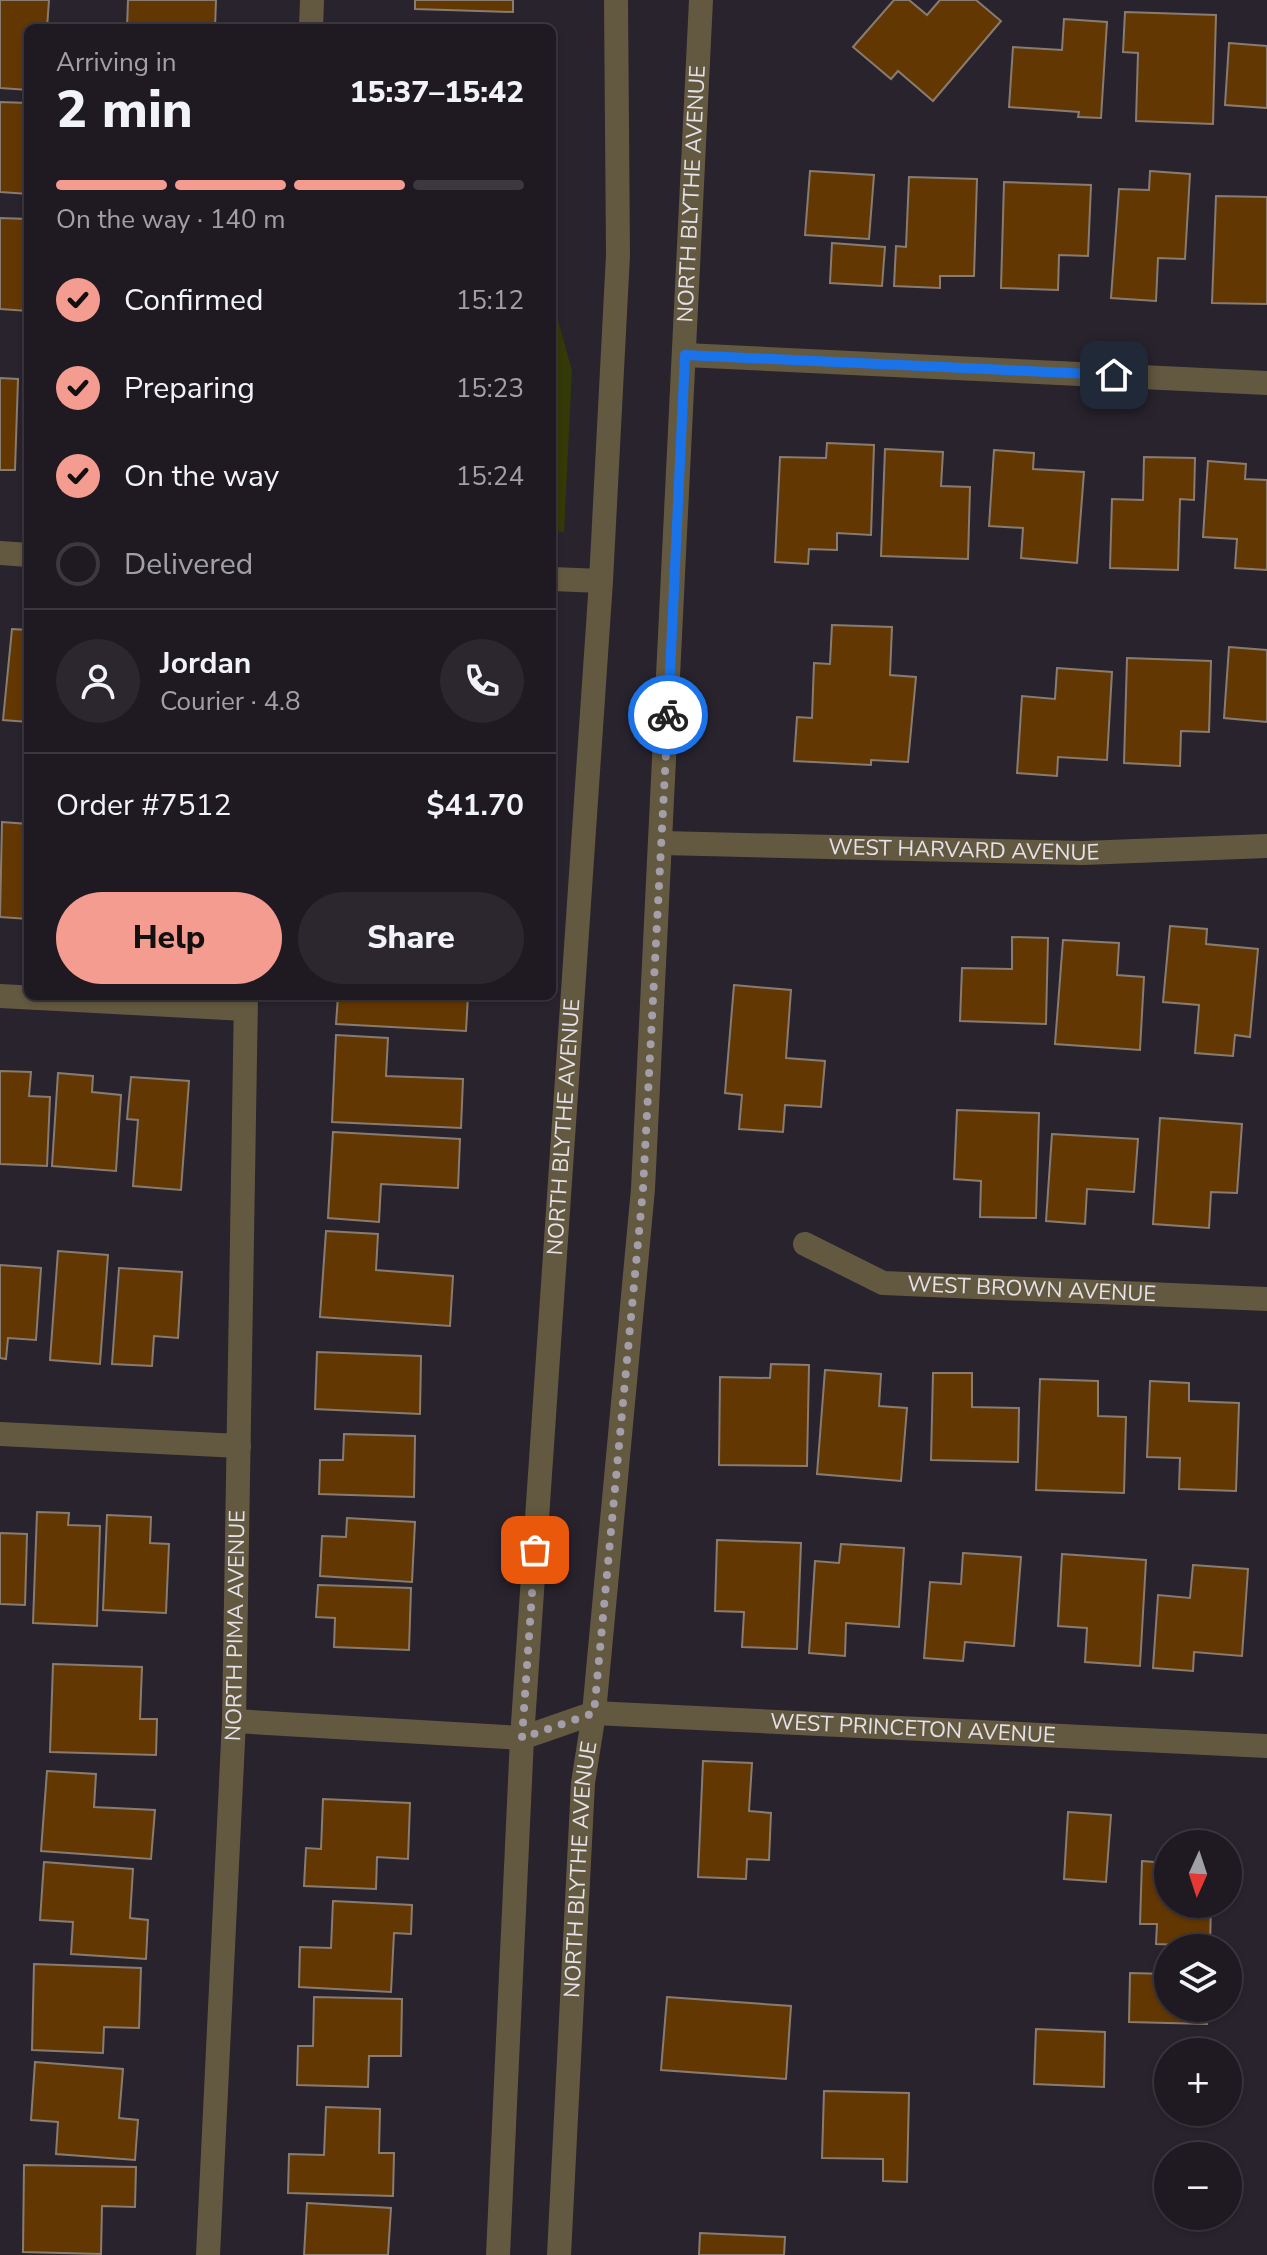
<!DOCTYPE html>
<html lang="en">
<head>
<meta charset="utf-8">
<style>
	:root { --surface:#1f1a22; --page:#2c272f; --text:#f1f3f6; --muted:#a1a1a5; --line:#3c3840; --accent:#f59c91 }
	body { margin:0; font-family:"Nunito Sans",sans-serif; background:var(--page); color:var(--text); height:100vh; display:flex; flex-direction:column; font-size:30px; white-space:nowrap }
	* { box-sizing:border-box; margin:0 }
	p { font-size:26px; color:var(--muted) }
	.icon { flex:none; width:44px; height:44px; fill:none; stroke:currentColor; stroke-width:2; stroke-linecap:round; stroke-linejoin:round }
	.map { position:relative; flex:1; overflow:hidden }
	.details { position:absolute; left:24px; top:24px; width:532px; height:976px; display:flex; flex-direction:column; background:var(--surface); border-radius:12px; box-shadow:0 2px 6px #0004,0 0 0 2px var(--line) }
	.details>* { flex:none }
	.needle { width:52px; rotate:183deg }
	.buttons { position:absolute; left:1154px; top:1830px; display:grid; gap:16px }
	.buttons a { display:grid; place-items:center; width:88px; height:88px; border-radius:50%; background:var(--surface); box-shadow:0 2px 6px #0004,0 0 0 2px var(--line); font-size:40px }
	.pin { position:absolute; display:grid; place-items:center; width:68px; height:68px; color:#fff; margin:-34px; border-radius:16px; box-shadow:0 4px 12px #0006 }
	.courier { position:absolute; display:grid; place-items:center; width:80px; height:80px; margin:-40px; border:6px solid #1a73e8; border-radius:50%; background:#fff; color:#222; box-shadow:0 2px 10px #0007 }
	.head em { font-style:normal; font-weight:800 }
	.head div { display:flex; flex-direction:column-reverse }
	.head { display:flex; align-items:center; justify-content:space-between; height:136px; padding:0 32px }
	h1 { font-size:52px; font-weight:800; line-height:60px }
	.bar { display:grid; grid-template-columns:repeat(4,1fr); gap:12px 8px; align-content:center; height:96px; padding:0 32px }
	.bar i { height:10px; border-radius:6px; background:var(--line) }
	.bar .selected { background:var(--accent) }
	.bar p { grid-column:span 4 }
	.line { display:flex; align-items:center; gap:20px; padding:0 32px; border-top:2px solid var(--line) }
	.line div { flex:1 }
	.round { display:grid; place-items:center; flex:none; width:84px; height:84px; border-radius:42px; background:var(--page) }
	ol { padding:0 32px; list-style:none }
	li { display:flex; align-items:center; gap:24px; height:88px }
	li p { margin-inline-start:auto }
	li .icon { padding:8px; border-radius:50%; background:var(--accent); color:#111; stroke-width:4 }
	li:last-child { color:var(--muted) }
	li i { width:44px; height:44px; border:4px solid var(--line); border-radius:50% }
	.cta { display:flex; gap:16px; margin-top:auto; padding:16px 32px }
	.cta a { flex:1; height:92px; border-radius:48px; background:var(--accent); color:#111; font-size:32px; font-weight:800; line-height:92px; text-align:center }
	.cta a+a { background:var(--page); color:var(--text) }
	.map>svg:first-child { display:block }
	.green { fill:#333907 }
	.building { fill:#633702; stroke:#887c71; stroke-width:2 }
	.lines { fill:none; stroke-linecap:round; stroke-linejoin:round }
	.minor { stroke:#635941; stroke-width:24 }
	.done { stroke:#a39ea7; stroke-width:8; stroke-dasharray:0 14.4 }
	.route { stroke:#1a73e8; stroke-width:10 }
	.labels { text-anchor:middle; dominant-baseline:central; stroke-width:7; stroke-linejoin:round; paint-order:stroke }
	.street-label { font-size:22px; fill:#e5e1e8; stroke:#100d12 }
</style>
</head>
<body>
<div class="map">
<svg width="1267" height="2255" viewBox="0 0 1267 2255">
	<rect width="100%" height="100%" fill="#29232d"/>
	<path class="green" d="M552 298 572 371 564 532 552 531Z"/>
	<g class="building">
		<path d="M0 0H49L47 28H28V90L0 88Z"/>
		<path d="M128 0H216L215 28H127Z"/>
		<path d="M415 0H513V12L415 9Z"/>
		<path d="M894 0H909L927 15 940 0H976L1001 21 933 101 898 71 891 79 853 47Z"/>
		<path d="M1125 12 1216 15 1213 124 1136 121 1138 53 1123 52Z"/>
		<path d="M1064 19 1107 22 1101 118 1078 117 1079 112 1009 107 1013 47 1062 50Z"/>
		<path d="M1229 43 1267 46V108L1225 105Z"/>
		<path d="M0 102 28 103V194L0 192Z"/>
		<path d="M810 171 874 175 869 239 805 235Z"/>
		<path d="M1150 171 1190 174 1185 259 1158 258 1156 301 1111 298 1119 189 1149 190Z"/>
		<path d="M909 177 977 179 974 276H940V288L894 286 896 246 906 247Z"/>
		<path d="M1004 182 1091 185 1088 256 1059 255 1058 290 1001 288Z"/>
		<path d="M1216 196 1267 197V304L1212 303Z"/>
		<path d="M0 218 28 219V311L0 309Z"/>
		<path d="M832 243 885 247 882 286 830 283Z"/>
		<path d="M0 378 18 379 15 470H0Z"/>
		<path d="M827 443 874 445 871 535 837 533V550L809 549 808 564 775 562 780 457 826 458Z"/>
		<path d="M885 449 943 452 941 486 970 487 968 559 881 556Z"/>
		<path d="M994 450 1034 453 1033 469 1084 472 1077 563 1021 558 1023 528 989 526Z"/>
		<path d="M1144 457 1195 458 1194 500 1180 499 1178 570 1110 568 1112 499 1143 500Z"/>
		<path d="M1208 461 1246 464 1245 479 1267 480V570L1235 568 1237 539 1203 537Z"/>
		<path d="M832 625 892 627 890 675 916 677 908 762 871 760V765L794 761 797 717 812 718 814 663 830 664Z"/>
		<path d="M12 629 28 630V722L3 720Z"/>
		<path d="M1229 647 1267 650V722L1224 718Z"/>
		<path d="M1127 658 1211 661 1209 732 1181 731 1180 766 1124 763Z"/>
		<path d="M1057 668 1112 672 1107 760 1058 757 1057 776 1017 773 1022 696 1055 699Z"/>
		<path d="M2 822 28 824V919L0 917Z"/>
		<path d="M1170 926 1207 929 1206 944 1258 949 1250 1037 1235 1035 1233 1056 1195 1053 1199 1005 1163 1002Z"/>
		<path d="M1012 937 1048 938 1046 1024 960 1021 962 968 1012 969Z"/>
		<path d="M1063 940 1119 943 1117 975 1144 977 1140 1050 1055 1044Z"/>
		<path d="M734 985 791 990 786 1058 825 1061 821 1107 785 1105 783 1132 739 1129 742 1095 725 1093Z"/>
		<path d="M338 996H468L466 1031 336 1024Z"/>
		<path d="M336 1035 388 1038 386 1076 463 1079 461 1128 332 1122Z"/>
		<path d="M0 1071 31 1072 29 1096 50 1097 47 1166 0 1164Z"/>
		<path d="M58 1073 93 1076 92 1092 121 1095 116 1171 52 1166Z"/>
		<path d="M131 1077 189 1081 181 1190 133 1186 138 1120 127 1119Z"/>
		<path d="M957 1110 1039 1113 1036 1218 980 1217 981 1181 954 1179Z"/>
		<path d="M1160 1118 1242 1124 1237 1193 1211 1192 1209 1228 1153 1224Z"/>
		<path d="M333 1132 460 1139 458 1188 381 1184 379 1222 328 1218Z"/>
		<path d="M1052 1134 1138 1139 1134 1192 1087 1189 1085 1224 1046 1221Z"/>
		<path d="M326 1231 378 1234 376 1270 453 1276 450 1326 320 1317Z"/>
		<path d="M58 1251 108 1255 100 1364 50 1360Z"/>
		<path d="M0 1265 41 1268 36 1340 8 1338 6 1359 0 1358Z"/>
		<path d="M119 1268 182 1272 178 1338 154 1336 152 1366 112 1364Z"/>
		<path d="M317 1352 421 1356 420 1414 315 1409Z"/>
		<path d="M771 1364 809 1365 807 1466 719 1465 720 1377 770 1378Z"/>
		<path d="M825 1370 881 1374 879 1406 907 1408 901 1481 817 1474Z"/>
		<path d="M933 1373H972V1407L1019 1408 1018 1462 931 1460Z"/>
		<path d="M1040 1379 1098 1381V1416L1126 1417 1124 1493 1036 1490Z"/>
		<path d="M1150 1381 1189 1383V1401L1239 1403 1236 1491 1179 1489 1180 1458 1147 1457Z"/>
		<path d="M344 1434 415 1436 414 1497 319 1494 320 1460H343Z"/>
		<path d="M37 1512 69 1513 68 1525 100 1526 97 1626 33 1623Z"/>
		<path d="M107 1515 151 1517 150 1543 169 1544 166 1613 103 1610Z"/>
		<path d="M347 1518 415 1522 412 1582 320 1576 322 1536 346 1537Z"/>
		<path d="M0 1533 27 1534 25 1605 0 1604Z"/>
		<path d="M717 1540 801 1543 797 1649 742 1647 744 1612 715 1611Z"/>
		<path d="M841 1544 904 1548 899 1627 846 1623 845 1656 809 1653 815 1561 839 1563Z"/>
		<path d="M963 1553 1021 1557 1014 1646 965 1642 963 1661 924 1658 930 1582 961 1584Z"/>
		<path d="M1062 1554 1146 1560 1140 1666 1085 1662 1087 1628 1058 1626Z"/>
		<path d="M1193 1565 1248 1569 1242 1656 1194 1652 1193 1671 1153 1668 1158 1595 1190 1598Z"/>
		<path d="M318 1585 411 1588 409 1650 334 1647 335 1618 316 1617Z"/>
		<path d="M53 1664 142 1667 140 1719H157L156 1755 50 1752Z"/>
		<path d="M703 1761 752 1763 749 1811 771 1813 769 1860 747 1859 746 1879 698 1877Z"/>
		<path d="M47 1771 96 1774 94 1807 155 1810 151 1859 41 1851Z"/>
		<path d="M323 1799 410 1803 408 1859 377 1857 376 1889 304 1886 306 1848 321 1849Z"/>
		<path d="M1068 1812 1111 1815 1106 1882 1064 1879Z"/>
		<path d="M1142 1861 1168 1863V1904H1211L1210 1946 1156 1944 1157 1924H1140Z"/>
		<path d="M44 1862 133 1869 130 1918 148 1920 146 1959 71 1954 73 1922 40 1920Z"/>
		<path d="M333 1901 412 1905 411 1934 394 1933 391 1992 299 1987 300 1947 331 1948Z"/>
		<path d="M34 1964 141 1968 139 2028 104 2027 103 2053 32 2050Z"/>
		<path d="M1130 1973 1168 1974V2008H1207V2024L1129 2022Z"/>
		<path d="M314 1997 402 1999 401 2056H369L368 2087 297 2085 298 2046H313Z"/>
		<path d="M667 1997 791 2006 786 2079 661 2070Z"/>
		<path d="M1036 2029 1105 2032 1104 2087 1034 2084Z"/>
		<path d="M35 2062 123 2069 119 2118 138 2120 135 2160 56 2154 58 2122 31 2120Z"/>
		<path d="M824 2091 909 2093 907 2182 883 2181V2159L822 2158Z"/>
		<path d="M326 2107 380 2109 379 2153H394L393 2196 288 2193 289 2154 324 2155Z"/>
		<path d="M24 2165 136 2167 135 2207 102 2206 101 2254 23 2252Z"/>
		<path d="M307 2203 391 2208 388 2255H304Z"/>
		<path d="M700 2233 785 2237 784 2255H699Z"/>
	</g>
	<g class="lines">
		<g class="minor">
			<path d="M311 28 312 0"/>
			<path d="M685 355 1267 383"/>
			<path d="M0 553 28 555"/>
			<path d="M552 579 601 581"/>
			<path id="s1" d="M662 843 1083 853 1267 846"/>
			<path d="M0 996 245 1009"/>
			<path id="s2" d="M805 1244 883 1283 1267 1299"/>
			<path d="M0 1434 239 1446"/>
			<path id="s3" d="M234 1721 522 1738 594 1713 1267 1746"/>
			<path id="s4" d="M208 2255 234 1721 246 996"/>
			<path id="s5" d="M498 2255 522 1738 601 581 618 255 616 0"/>
			<path id="s6" d="M559 2255 583 1783 594 1713 643 1189 701 0"/>
		</g>
	</g>
	<g class="lines">
		<path class="done" d="M535 1550 522 1738 594 1713 643 1189 668 715"/>
		<path class="route" d="M668 715 685 355 1114 375"/>
	</g>
	<g class="labels">
		<g class="street-label">
			<text stroke="none"><textPath href="#s6" startOffset="2066">NORTH BLYTHE AVENUE</textPath></text>
			<text stroke="none"><textPath href="#s1" startOffset="302">WEST HARVARD AVENUE</textPath></text>
			<text stroke="none"><textPath href="#s5" startOffset="1130">NORTH BLYTHE AVENUE</textPath></text>
			<text stroke="none"><textPath href="#s2" startOffset="236">WEST BROWN AVENUE</textPath></text>
			<text stroke="none"><textPath href="#s4" startOffset="630">NORTH PIMA AVENUE</textPath></text>
			<text stroke="none"><textPath href="#s3" startOffset="684">WEST PRINCETON AVENUE</textPath></text>
			<text stroke="none"><textPath href="#s6" startOffset="386">NORTH BLYTHE AVENUE</textPath></text>
		</g>
	</g>
</svg>
<div class="buttons">
<a><svg class="needle" viewBox="-14 -14 28 28"><path d="M0-13l5 13h-10z" fill="#e53935"/><path d="M0 13l5-13h-10z" fill="#a1a1a5"/></svg></a>
<a><svg class="icon" aria-label="layers" viewBox="0 0 24 24"><path d="M12 4l9 5-9 5-9-5zM3 14l9 5 9-5"/></svg></a>
<a>+</a>
<a>−</a>
</div>
<div class="pin" style="left:535px;top:1550px;background:#ea580c"><svg class="icon" aria-label="bag" viewBox="0 0 24 24"><path d="M5 8h14l-1 12H6zM9 8a3 3 0 0 1 6 0"/></svg></div>
<div class="pin" style="left:1114px;top:375px;background:#1f2937"><svg class="icon" aria-label="home" viewBox="0 0 24 24"><path d="M3 11l9-7 9 7M6 9v11h12V9"/></svg></div>
<div class="courier" style="left:668px;top:715px"><svg class="icon" aria-label="bike" viewBox="0 0 24 24"><circle cx="6" cy="16" r="4"/><circle cx="18" cy="16" r="4"/><path d="M6 16l4-8h5l3 8M10 8l3 8H6M13 5h3"/></svg></div>
<section class="details">
<div class="head"><div><h1>2 min</h1><p>Arriving in</p></div><em>15:37–15:42</em></div>
<div class="bar"><i class="selected"></i><i class="selected"></i><i class="selected"></i><i></i><p>On the way · 140 m</p></div>
<ol>
<li><svg class="icon" aria-label="check" viewBox="0 0 24 24"><path d="M5 12l5 5 9-10"/></svg>Confirmed<p>15:12</p></li>
<li><svg class="icon" aria-label="check" viewBox="0 0 24 24"><path d="M5 12l5 5 9-10"/></svg>Preparing<p>15:23</p></li>
<li><svg class="icon" aria-label="check" viewBox="0 0 24 24"><path d="M5 12l5 5 9-10"/></svg>On the way<p>15:24</p></li>
<li><i></i>Delivered</li>
</ol>
<div class="line" style="height:144px"><a class="round"><svg class="icon" aria-label="person" viewBox="0 0 24 24"><circle cx="12" cy="8" r="4"/><path d="M4 21q1-7 8-7t8 7"/></svg></a><div><b>Jordan</b><p>Courier · 4.8</p></div><a class="round"><svg class="icon" aria-label="phone" viewBox="0 0 24 24"><path d="M5 4h4l2 5-3 2q2 4 5 5l2-3 5 2v4C11 20 4 13 5 4z"/></svg></a></div>
<div class="line" style="height:104px"><div>Order #7512</div><b>$41.70</b></div>
<div class="cta"><a>Help</a><a>Share</a></div>
</section>
</div>
</body>
</html>
